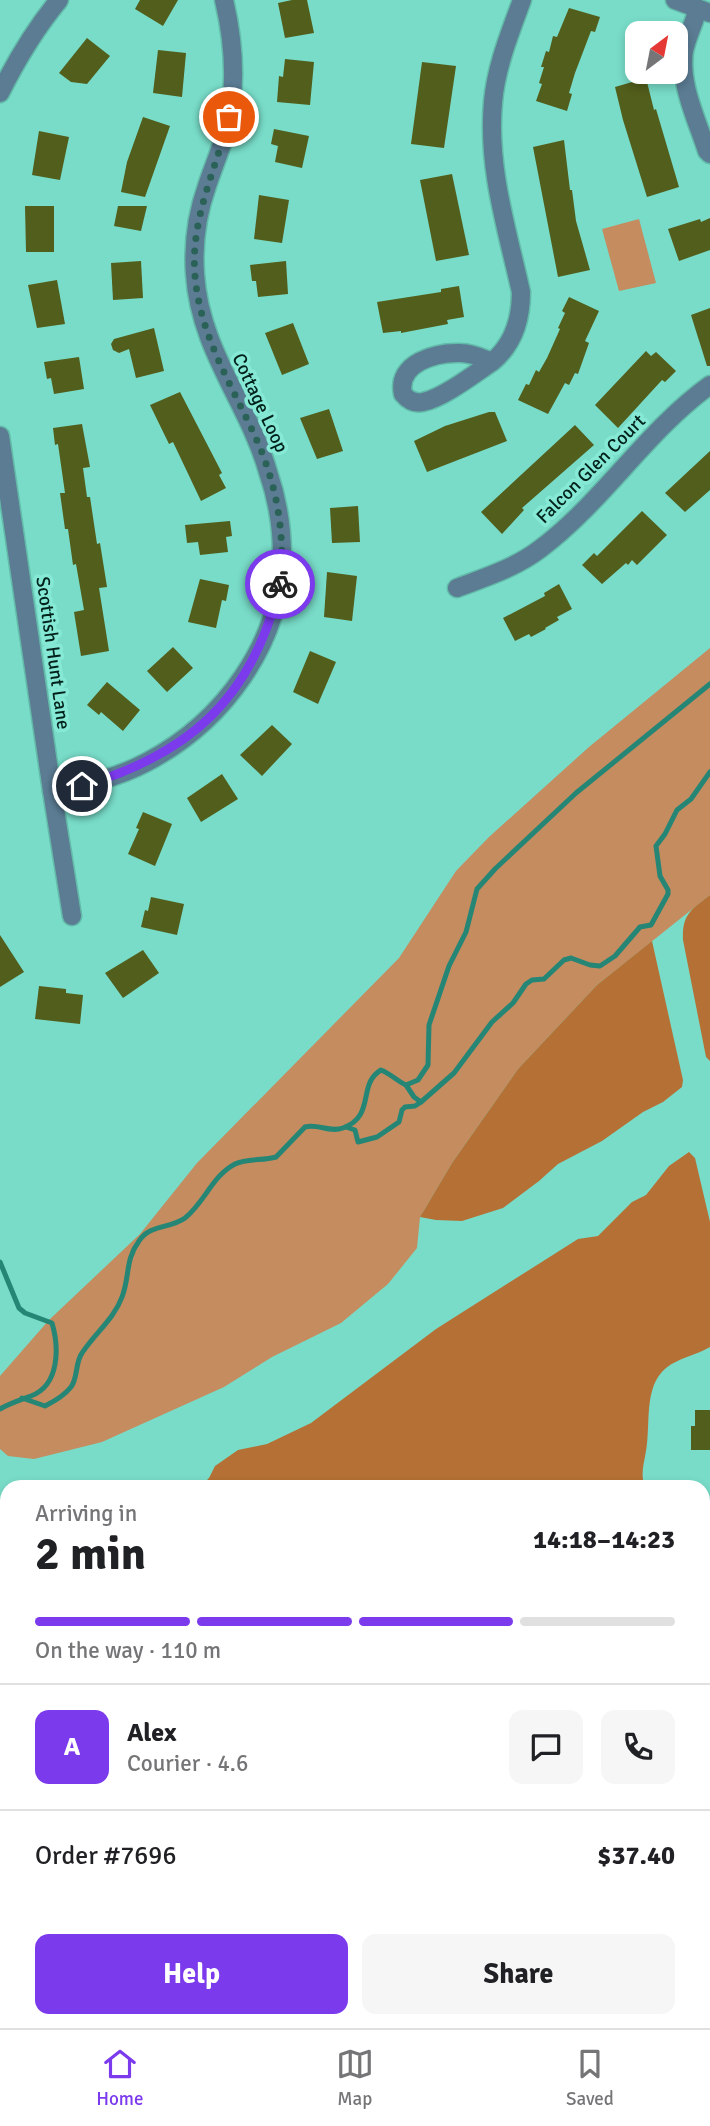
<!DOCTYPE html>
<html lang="en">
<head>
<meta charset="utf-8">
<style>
	:root { --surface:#fff; --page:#f6f6f6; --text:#202124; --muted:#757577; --line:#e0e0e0; --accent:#7c3aed }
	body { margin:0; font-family:Signika,sans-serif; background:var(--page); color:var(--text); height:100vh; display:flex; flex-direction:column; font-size:26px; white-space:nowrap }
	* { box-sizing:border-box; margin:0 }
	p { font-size:23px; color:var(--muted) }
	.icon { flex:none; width:38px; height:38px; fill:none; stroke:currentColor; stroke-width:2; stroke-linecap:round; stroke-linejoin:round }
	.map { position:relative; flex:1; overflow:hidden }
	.drawer { position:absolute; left:0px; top:1480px; width:710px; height:548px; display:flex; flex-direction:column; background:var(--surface); border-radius:21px 21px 0 0; box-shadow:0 4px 10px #0003 }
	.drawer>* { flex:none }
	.needle { width:46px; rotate:32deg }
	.controls { position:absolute; left:625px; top:21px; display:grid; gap:14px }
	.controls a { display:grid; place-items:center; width:63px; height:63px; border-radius:14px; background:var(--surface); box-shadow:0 4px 10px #0003; font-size:35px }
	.pin { position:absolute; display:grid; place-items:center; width:60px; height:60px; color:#fff; margin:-30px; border:4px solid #fff; border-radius:50%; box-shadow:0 2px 7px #0007 }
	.courier { position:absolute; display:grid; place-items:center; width:70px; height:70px; margin:-35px; border:5px solid #7c3aed; border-radius:50%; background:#fff; color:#222; box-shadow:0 2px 9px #0007 }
	.head em { font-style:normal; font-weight:700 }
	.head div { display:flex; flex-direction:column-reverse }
	.head { display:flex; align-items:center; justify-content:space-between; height:119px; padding:0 35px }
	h1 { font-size:46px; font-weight:700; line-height:52px }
	.bar { display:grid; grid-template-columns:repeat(4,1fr); gap:10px 7px; align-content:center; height:84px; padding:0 35px }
	.bar i { height:9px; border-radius:5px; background:var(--line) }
	.bar .current { background:var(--accent) }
	.bar p { grid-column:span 4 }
	.line { display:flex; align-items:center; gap:18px; padding:0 35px; border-top:2px solid var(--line) }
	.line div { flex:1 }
	.round { display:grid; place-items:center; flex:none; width:74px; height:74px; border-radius:14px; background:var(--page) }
	.action { display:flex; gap:14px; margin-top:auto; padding:14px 35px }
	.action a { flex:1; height:80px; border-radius:14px; background:var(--accent); color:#fff; font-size:28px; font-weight:700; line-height:80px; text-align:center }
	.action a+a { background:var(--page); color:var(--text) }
	.tab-bar { display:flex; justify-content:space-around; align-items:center; height:98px; border-top:2px solid var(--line); background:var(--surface); font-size:19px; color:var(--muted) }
	.tab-bar a { display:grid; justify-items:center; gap:4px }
	.tab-bar .current { color:var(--accent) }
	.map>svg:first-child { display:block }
	.green { fill:#c48c5f }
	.forest { fill:#b57135 }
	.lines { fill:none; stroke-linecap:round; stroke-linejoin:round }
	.stream { stroke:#258676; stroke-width:5 }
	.building { fill:#525e1b }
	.minor-casing { stroke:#63baa9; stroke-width:21 }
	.minor { stroke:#5b7c93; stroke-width:18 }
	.done { stroke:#2b6258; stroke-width:7; stroke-dasharray:0 12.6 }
	.route { stroke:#7c3aed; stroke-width:9 }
	.labels { text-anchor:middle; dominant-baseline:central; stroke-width:7; stroke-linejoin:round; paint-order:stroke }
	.street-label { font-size:19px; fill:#01211b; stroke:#86e9d5 }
</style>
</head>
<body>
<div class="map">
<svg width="710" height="2028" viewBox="0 0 710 2028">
	<rect width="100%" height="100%" fill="#78dcc8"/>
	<g class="green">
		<path d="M639 219 656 283 619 291 602 229Z"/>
		<path d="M710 648V895L597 985 518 1069 452 1163 420 1217 417 1248 388 1284 341 1323 272 1357 224 1387 102 1442 34 1459 8 1456 0 1449V1376L49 1320 140 1234 197 1163 399 958 456 871 489 837 589 747Z"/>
	</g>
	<g class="forest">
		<path d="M710 895V1061L706 1057 683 940C682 914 691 910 710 895Z"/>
		<path d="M652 941 683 1080 682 1087 663 1102 643 1112 602 1141 558 1164 539 1181 503 1208 462 1221 436 1220 420 1217 452 1163 518 1069 597 985Z"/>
		<path d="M689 1152 695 1158 710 1222V1347C697 1355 678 1358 666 1368 643 1387 651 1425 646 1451 644 1464 640 1474 645 1487H200L209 1478 215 1466 238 1450 267 1444 311 1423 436 1329 578 1239 598 1236 632 1202 646 1195 669 1166Z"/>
		<path d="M7 1566V1945H0V1570Z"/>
		<path d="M0 1967H7V2021H312L333 2025 359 2021H422L424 2028H0Z"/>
	</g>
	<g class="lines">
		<g class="stream">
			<path d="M406 1085 414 1097 421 1102 454 1073 492 1022 513 1003 526 984 532 980 544 979 564 960 571 958 590 965 600 966 615 956 640 927 651 925 668 894V890L660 876 656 846 665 834 677 810 691 799 710 772"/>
			<path d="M346 1127 355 1130 358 1142 377 1137 399 1122 402 1110 405 1107 415 1106 421 1102"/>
			<path d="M0 1262 19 1308 25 1313 52 1323C59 1347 60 1385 31 1396 20 1400 10 1403 0 1409"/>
			<path d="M22 1398 45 1406C55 1401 64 1396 71 1387 78 1378 75 1363 82 1353 95 1333 114 1319 122 1297 130 1276 125 1260 139 1241 150 1224 170 1229 185 1218 205 1202 212 1176 235 1164 247 1158 263 1161 276 1157L305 1127C318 1123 329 1133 343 1128 376 1116 357 1084 381 1070 391 1074 397 1081 406 1085L418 1080 428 1065 429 1025 449 966 466 932 477 889 495 869 576 793 710 684"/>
		</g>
	</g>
	<g class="building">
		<path d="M140 0H178L163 26 135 9Z"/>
		<path d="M292 0H307L314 33 285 38 278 3Z"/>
		<path d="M569 8 600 17 595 32 591 31 575 73 569 93 572 94 567 111 536 101 542 84 539 83 544 67H541L546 51 549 52 553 36 557 37Z"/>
		<path d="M87 38 110 56 87 84 71 82 59 73Z"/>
		<path d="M158 50 186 53 182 97 153 93Z"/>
		<path d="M285 59 314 62 310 105 277 102 279 76 283 77Z"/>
		<path d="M422 62 456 66 444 148 411 144Z"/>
		<path d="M646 78 654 110 656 109 679 187 647 197 623 120 615 87Z"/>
		<path d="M143 117 170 126 145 197 121 192 127 162Z"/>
		<path d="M274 129 309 136 302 168 275 162 278 146 271 144Z"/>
		<path d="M39 131 69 137 60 180 32 175Z"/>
		<path d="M564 140 570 190H572L576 221 590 270 558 277 533 147Z"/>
		<path d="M452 174 469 255 436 261 420 180Z"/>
		<path d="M259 195 289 200 282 243 254 239Z"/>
		<path d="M25 206H54V252H26Z"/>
		<path d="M118 206H147L141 231 114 226Z"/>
		<path d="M710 218V250L679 261 668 229 700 219 701 222Z"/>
		<path d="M141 261 143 298 113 300 111 263Z"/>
		<path d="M286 261 288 294 258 297 256 281H252L250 265Z"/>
		<path d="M57 280 65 324 37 328 28 285Z"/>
		<path d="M459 286 464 317 447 320 448 324 401 333V331L383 333 377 302 441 292V289Z"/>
		<path d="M569 297 599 311 585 341 589 343 578 374 575 373 569 385 565 383 548 414 518 400 526 384 529 385 536 370 539 372 547 358 560 329 558 328 565 313 562 311Z"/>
		<path d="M710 308V366H707L691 315Z"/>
		<path d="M293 323 309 364 282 375 265 333Z"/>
		<path d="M154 328 164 371 136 378 129 349 119 353 113 350 111 344 114 339Z"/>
		<path d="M646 351 651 356 656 352 676 371 665 382 662 380 618 428 595 405Z"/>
		<path d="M79 357 84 389 54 394 51 378 47 379 44 362Z"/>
		<path d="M180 392 222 473 219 475 226 488 201 501 173 442 169 444 150 405Z"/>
		<path d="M329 409 343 451 317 459 300 418Z"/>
		<path d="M489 412H495L507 441 427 472 414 441 445 426Z"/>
		<path d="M82 424 90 467 83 468 87 497H90L97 544 100 543 107 587 99 588 109 651 81 656 74 612 84 610 76 564 73 565 68 529H65L60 493H65L58 444 55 445 53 428Z"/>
		<path d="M575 425 594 445 522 508 524 510 502 534 481 512Z"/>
		<path d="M710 451V490L685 512 665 493Z"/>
		<path d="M358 506 360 542 332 543 330 508Z"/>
		<path d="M642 511 667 535 637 565 632 560 628 565 626 563 602 584 582 565 594 553 597 556Z"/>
		<path d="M230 521 232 536 226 537 228 552 200 555 198 542 187 543 185 525Z"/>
		<path d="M327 572 357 576 352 621 324 617Z"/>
		<path d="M200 579 229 585 226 601 222 600 216 628 188 622Z"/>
		<path d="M559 584 572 609 557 617 559 620 545 628 546 629 531 637 529 634 515 641 503 618 545 596 544 593Z"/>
		<path d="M173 647 193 668 167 692 147 671Z"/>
		<path d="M310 651 336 662 318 704 293 692Z"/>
		<path d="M107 682 140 710 123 731 101 712 99 715 87 705Z"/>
		<path d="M272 725 292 744 262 776 240 755Z"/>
		<path d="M222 774 238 799 201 822 187 798Z"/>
		<path d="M143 812 172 824 155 866 128 854 139 829 136 828Z"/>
		<path d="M151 897 184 904 177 935 141 927 145 910 148 911Z"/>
		<path d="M0 935 24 972 0 987Z"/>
		<path d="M143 950 159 973 123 998 105 973Z"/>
		<path d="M39 986 66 989V993L83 995 80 1024 35 1019Z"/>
		<path d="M695 1410H710V1450H691V1426H695Z"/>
	</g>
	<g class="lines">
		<g class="minor-casing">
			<g id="minor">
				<path d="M675 0 710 13"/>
				<path d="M698 9C694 23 687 37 684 51 679 84 697 120 707 151L710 154"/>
				<path d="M0 93C17 59 35 29 59 0"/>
				<path d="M492 362C482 358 472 353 461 353 436 352 396 363 403 394 408 400 414 404 423 402 443 398 474 374 492 362 514 344 521 319 521 292 507 229 487 167 493 102 496 67 510 33 522 0"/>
				<path d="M0 436 52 791 72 916"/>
				<path d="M457 588C486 577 515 568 540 549 603 502 646 431 710 385"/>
				<path d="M52 791C85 785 117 778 147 762 223 722 282 643 282 555 282 527 277 498 268 472 248 402 200 351 195 274 193 245 197 214 207 186 215 162 225 140 230 116 236 77 233 38 224 0"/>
				<path d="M709 1909 710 1910"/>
			</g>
		</g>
		<use href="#minor" class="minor"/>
	</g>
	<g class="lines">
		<path class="done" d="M229 117C216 170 190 219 195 276 200 335 230 382 254 434 276 481 286 533 280 584"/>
		<path class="route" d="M82 786C191 754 254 696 280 584"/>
	</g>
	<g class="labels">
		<g class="street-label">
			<text transform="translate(260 403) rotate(65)">Cottage Loop</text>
			<text transform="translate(591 469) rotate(-45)">Falcon Glen Court</text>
			<text transform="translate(53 653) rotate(82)">Scottish Hunt Lane</text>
		</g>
	</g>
</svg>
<div class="controls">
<a><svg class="needle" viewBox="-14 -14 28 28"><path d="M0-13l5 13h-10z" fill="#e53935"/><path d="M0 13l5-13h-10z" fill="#757577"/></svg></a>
</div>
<div class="pin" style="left:229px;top:117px;background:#ea580c"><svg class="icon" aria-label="bag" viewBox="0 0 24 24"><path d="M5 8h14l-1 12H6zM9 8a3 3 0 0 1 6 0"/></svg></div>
<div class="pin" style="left:82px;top:786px;background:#1f2937"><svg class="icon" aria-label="home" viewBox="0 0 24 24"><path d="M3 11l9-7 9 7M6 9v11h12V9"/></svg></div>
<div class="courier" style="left:280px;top:584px"><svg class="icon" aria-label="bike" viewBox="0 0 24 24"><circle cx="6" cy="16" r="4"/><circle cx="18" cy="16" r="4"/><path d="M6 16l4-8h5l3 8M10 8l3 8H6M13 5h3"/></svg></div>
<section class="drawer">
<div class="head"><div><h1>2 min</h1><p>Arriving in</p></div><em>14:18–14:23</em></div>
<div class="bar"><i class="current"></i><i class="current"></i><i class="current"></i><i></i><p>On the way · 110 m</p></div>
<div class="line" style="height:126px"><b class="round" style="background:var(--accent);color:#fff">A</b><div><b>Alex</b><p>Courier · 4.6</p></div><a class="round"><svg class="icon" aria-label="chat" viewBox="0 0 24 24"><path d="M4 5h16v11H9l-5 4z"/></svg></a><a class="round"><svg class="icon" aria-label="phone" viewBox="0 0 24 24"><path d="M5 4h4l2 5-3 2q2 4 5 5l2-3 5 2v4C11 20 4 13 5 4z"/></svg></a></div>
<div class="line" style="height:91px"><div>Order #7696</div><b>$37.40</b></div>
<div class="action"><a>Help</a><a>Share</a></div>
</section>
</div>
<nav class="tab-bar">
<a class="current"><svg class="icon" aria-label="home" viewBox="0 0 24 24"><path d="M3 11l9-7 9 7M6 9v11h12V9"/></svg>Home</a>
<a><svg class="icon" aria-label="map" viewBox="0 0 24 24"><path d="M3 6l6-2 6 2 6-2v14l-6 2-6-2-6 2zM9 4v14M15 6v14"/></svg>Map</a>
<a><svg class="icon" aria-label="saved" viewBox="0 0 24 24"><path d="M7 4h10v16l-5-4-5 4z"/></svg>Saved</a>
</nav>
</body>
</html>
